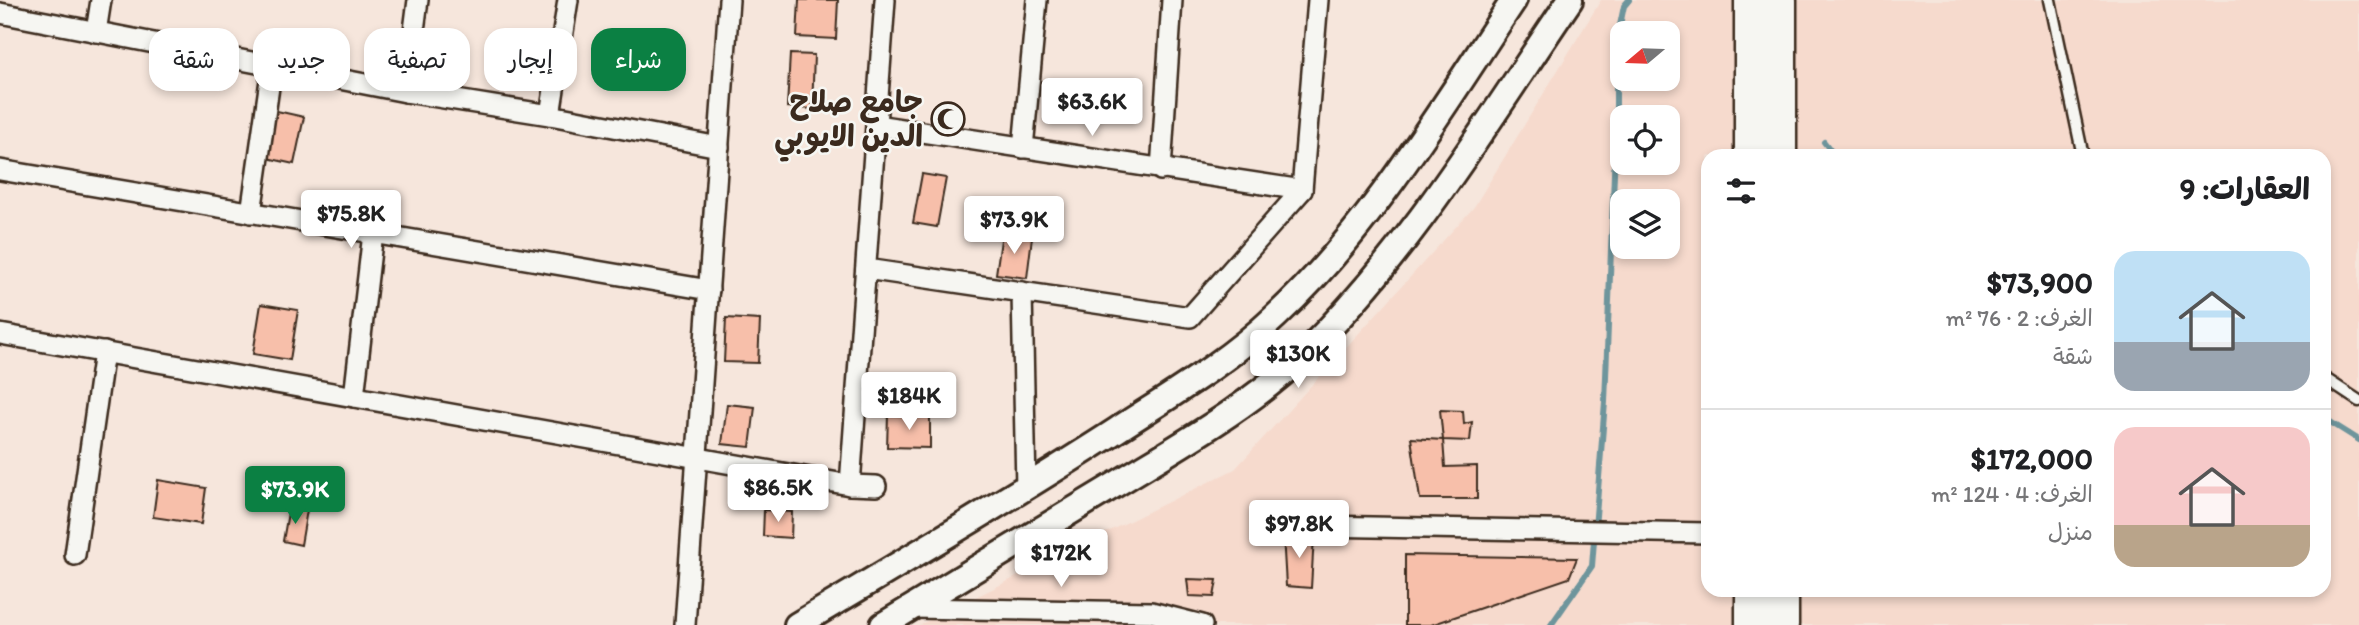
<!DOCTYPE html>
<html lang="ar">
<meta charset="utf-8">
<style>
:root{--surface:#fff;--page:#f6f6f6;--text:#202124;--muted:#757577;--line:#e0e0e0;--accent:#0b8043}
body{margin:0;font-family:Itim,"Playpen Sans Arabic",sans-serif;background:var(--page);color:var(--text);direction:rtl;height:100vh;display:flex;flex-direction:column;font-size:26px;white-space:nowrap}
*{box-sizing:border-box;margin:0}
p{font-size:23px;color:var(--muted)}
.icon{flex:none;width:38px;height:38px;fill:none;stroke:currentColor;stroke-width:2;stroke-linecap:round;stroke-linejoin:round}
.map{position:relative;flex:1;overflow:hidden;direction:ltr}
.details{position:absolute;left:1701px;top:149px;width:630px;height:448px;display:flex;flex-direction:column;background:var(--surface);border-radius:21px;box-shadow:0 4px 10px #0003;direction:rtl}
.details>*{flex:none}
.hud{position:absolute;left:21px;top:28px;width:665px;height:63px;direction:rtl;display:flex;gap:14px}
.needle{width:46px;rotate:251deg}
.buttons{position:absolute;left:1610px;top:21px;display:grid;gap:14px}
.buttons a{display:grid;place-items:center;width:70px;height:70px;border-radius:14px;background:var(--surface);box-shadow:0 4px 10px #0003;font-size:35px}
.price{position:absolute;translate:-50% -60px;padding:0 16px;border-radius:7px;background:#fff;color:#222;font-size:23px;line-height:46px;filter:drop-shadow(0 2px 4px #0008)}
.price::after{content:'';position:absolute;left:50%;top:42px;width:21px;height:16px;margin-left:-10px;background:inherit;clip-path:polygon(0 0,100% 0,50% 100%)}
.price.active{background:var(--accent);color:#fff}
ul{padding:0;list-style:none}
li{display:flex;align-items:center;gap:21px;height:175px;padding:0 21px}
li+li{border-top:2px solid var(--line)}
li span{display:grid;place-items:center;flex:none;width:196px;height:140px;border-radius:21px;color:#555}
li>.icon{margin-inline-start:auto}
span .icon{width:84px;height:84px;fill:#fffc;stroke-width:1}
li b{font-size:30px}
h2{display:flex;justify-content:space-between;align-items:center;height:84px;padding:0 21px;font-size:30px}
.tag{padding:0 24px;border-radius:21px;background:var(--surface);box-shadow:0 4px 10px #0003;font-size:24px;line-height:63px}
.tag.active{background:var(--accent);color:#fff}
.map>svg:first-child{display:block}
.built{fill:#f6dacd;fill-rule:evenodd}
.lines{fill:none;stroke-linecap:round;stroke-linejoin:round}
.stream{stroke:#6e959c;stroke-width:6}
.building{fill:#f7bfaa;stroke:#3b2a1e;stroke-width:2}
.service-casing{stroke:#3b2a1e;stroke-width:15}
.minor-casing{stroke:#3b2a1e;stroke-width:24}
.tertiary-casing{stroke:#3b2a1e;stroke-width:30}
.primary-casing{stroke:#3b2a1e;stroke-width:37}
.service{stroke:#f6f6f2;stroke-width:10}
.minor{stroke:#f6f6f2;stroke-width:19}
.tertiary{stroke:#f6f6f2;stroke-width:24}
.primary{stroke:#f6f6f2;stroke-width:32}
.labels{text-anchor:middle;stroke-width:5;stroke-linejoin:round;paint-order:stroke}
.poi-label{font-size:30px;font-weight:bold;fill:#3b2a1e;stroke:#f6f6f2;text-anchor:end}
</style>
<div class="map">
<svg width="2359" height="625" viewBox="0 0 2359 625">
<rect width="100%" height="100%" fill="#f6e6dc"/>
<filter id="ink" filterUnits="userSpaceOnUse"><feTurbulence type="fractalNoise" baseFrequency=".0143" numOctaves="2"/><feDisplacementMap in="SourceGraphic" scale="14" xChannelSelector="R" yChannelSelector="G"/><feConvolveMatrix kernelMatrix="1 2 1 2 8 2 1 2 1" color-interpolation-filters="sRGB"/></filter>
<g filter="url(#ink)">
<path class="built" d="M1601,0H2359V625H919L1235,469L1474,207ZM1622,33H1668V79H1622ZM1622,117H1668V163H1622ZM1708,156H2324V590H1708ZM1622,201H1668V247H1622Z"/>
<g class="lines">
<g class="stream">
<path d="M1824,142L1835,156"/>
<path d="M2324,418L2359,440"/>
<path d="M1551,625L1592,566L1605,402L1616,123V44L1624,6L1629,0"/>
</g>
</g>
<g class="building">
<path d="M799,0H838L836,39L797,37Z"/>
<path d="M790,54L814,55L812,109L787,107Z"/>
<path d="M277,111L304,117L294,164L267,158Z"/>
<path d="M922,174L946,178L937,227L913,223Z"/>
<path d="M1002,233L1032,237L1027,278L996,274Z"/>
<path d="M261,304L298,310L290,360L253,354Z"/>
<path d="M726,318L760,320L758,363L724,362Z"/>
<path d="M727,404L755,407L750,447L722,444Z"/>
<path d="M1440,410L1463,411L1464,424L1472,422L1470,441L1443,440Z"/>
<path d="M888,415L930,416V448L887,447Z"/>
<path d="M1411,438L1443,440L1445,467L1477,466V499H1420Z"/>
<path d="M158,480L206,488L201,524L153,517Z"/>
<path d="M289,507L307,510L301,545L283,541Z"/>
<path d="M764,510L792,512L791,538L763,536Z"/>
<path d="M1283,534L1314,536L1311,588L1286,586Z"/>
<path d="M1405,555L1577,558L1569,578L1431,625H1405Z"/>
<path d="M1187,579L1217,580L1214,597L1189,596Z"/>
</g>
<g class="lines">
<defs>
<g id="service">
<path d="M2050,0L2083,156"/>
<path d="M2324,378L2359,401"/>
</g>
<g id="minor">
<path d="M0,13L406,92L550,115L719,147"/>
<path d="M96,32L101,0"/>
<path d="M406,92L418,0"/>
<path d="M550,115L568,0"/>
<path d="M876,125L1302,190"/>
<path d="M1023,148L1037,0"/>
<path d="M0,170L709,290"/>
<path d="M1161,170L1172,0"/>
<path d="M251,213L272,66"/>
<path d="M866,269L1190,317L1302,190L1318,0"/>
<path d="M1022,292L1026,489"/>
<path d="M0,334L850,485L876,486"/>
<path d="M354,397L373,233"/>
<path d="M850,485L885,0"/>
<path d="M1318,526L1708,533"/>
<path d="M75,555L104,352"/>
<path d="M912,608L1151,612L1202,625"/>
<path d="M685,625L729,0"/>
</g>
<g id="tertiary">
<path d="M797,625C904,561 1012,498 1117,430C1171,395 1229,361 1276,316C1370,229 1443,106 1514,0"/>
<path d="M883,625C962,578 1040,530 1118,483C1180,445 1252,405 1304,354C1410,251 1487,122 1570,0"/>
</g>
<g id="primary">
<path d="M1751,0V156"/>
<path d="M1780,0V156"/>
<path d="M1752,590V625"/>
<path d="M1782,590V625"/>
</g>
</defs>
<use href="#service" class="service-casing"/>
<use href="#minor" class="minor-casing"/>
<use href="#tertiary" class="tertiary-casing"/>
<use href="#primary" class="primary-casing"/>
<use href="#service" class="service"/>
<use href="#minor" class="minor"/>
<use href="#tertiary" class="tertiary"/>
<use href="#primary" class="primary"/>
</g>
</g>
<defs>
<symbol id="mosque-ring" viewBox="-11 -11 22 22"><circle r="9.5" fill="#f6f6f2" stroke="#3b2a1e" stroke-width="1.5"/><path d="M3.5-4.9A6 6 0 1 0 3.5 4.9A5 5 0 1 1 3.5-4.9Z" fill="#3b2a1e"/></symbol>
</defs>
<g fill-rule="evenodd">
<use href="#mosque-ring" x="929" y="100" width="38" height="38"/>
</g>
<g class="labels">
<g class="poi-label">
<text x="923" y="112">جامع صلاح<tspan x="923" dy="34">الدين الايوبي</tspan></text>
</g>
</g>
</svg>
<div class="buttons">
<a><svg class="needle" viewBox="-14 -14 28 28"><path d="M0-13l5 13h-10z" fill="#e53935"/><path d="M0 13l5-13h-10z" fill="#757577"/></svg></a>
<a><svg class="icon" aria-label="locate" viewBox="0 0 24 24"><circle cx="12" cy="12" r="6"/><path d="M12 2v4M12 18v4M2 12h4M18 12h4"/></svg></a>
<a><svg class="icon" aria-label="layers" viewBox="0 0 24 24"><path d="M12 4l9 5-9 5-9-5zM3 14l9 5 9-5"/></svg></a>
</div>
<b class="price" style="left:1092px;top:138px">$63.6K</b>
<b class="price" style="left:351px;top:250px">$75.8K</b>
<b class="price" style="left:1014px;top:256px">$73.9K</b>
<b class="price" style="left:1298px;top:390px">$130K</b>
<b class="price" style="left:909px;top:432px">$184K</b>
<b class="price" style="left:778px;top:524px">$86.5K</b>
<b class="price active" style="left:295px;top:526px">$73.9K</b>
<b class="price" style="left:1299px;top:560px">$97.8K</b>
<b class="price" style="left:1061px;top:589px">$172K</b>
<div class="hud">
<a class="tag active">شراء</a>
<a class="tag">إيجار</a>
<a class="tag">تصفية</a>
<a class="tag">جديد</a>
<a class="tag">شقة</a>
</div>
<section class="details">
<h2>العقارات: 9<svg class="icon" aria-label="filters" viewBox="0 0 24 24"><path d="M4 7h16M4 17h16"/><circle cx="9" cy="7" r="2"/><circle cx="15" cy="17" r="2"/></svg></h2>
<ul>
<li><span style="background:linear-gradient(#bfe0f5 65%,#9aa5b1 0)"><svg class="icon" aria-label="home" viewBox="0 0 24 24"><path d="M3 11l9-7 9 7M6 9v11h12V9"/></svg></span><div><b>$73,900</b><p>الغرف: 2 · 76 m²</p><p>شقة</p></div></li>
<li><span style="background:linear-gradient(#f6c9c9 70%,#b9a48a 0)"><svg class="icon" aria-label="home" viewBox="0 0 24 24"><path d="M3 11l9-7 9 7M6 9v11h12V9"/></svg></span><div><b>$172,000</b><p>الغرف: 4 · 124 m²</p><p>منزل</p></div></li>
</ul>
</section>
</div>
